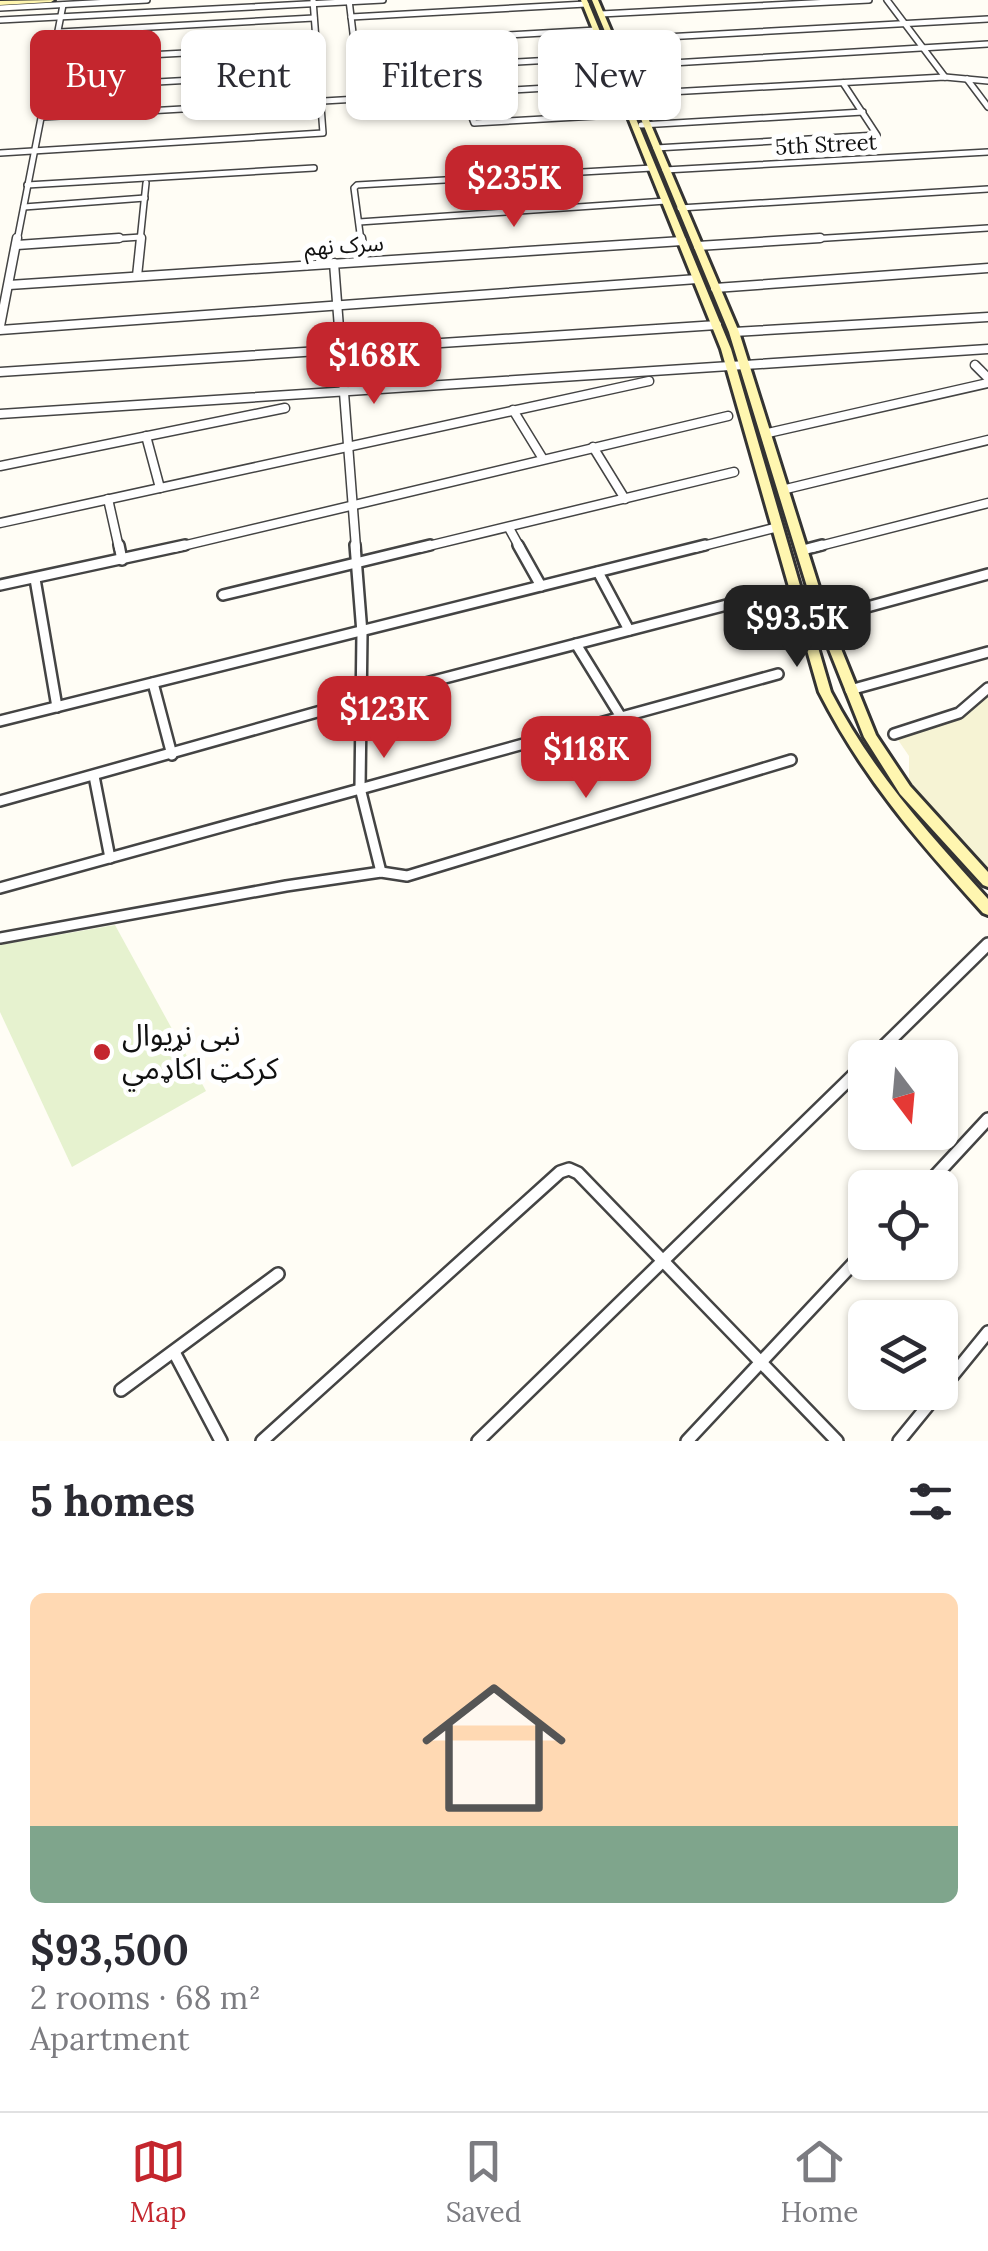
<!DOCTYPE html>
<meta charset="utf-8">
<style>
:root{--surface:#fff;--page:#f2f2f3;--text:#2b2b33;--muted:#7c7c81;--line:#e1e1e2;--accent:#c4262e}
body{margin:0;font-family:Lora,"Noto Sans Arabic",serif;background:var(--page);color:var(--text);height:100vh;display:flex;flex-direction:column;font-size:38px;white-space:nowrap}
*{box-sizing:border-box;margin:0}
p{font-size:32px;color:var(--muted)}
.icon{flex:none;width:55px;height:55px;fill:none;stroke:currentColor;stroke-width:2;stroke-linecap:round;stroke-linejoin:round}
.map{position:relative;height:1441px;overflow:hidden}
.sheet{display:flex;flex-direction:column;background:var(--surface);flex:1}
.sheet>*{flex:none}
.hud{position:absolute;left:30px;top:30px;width:930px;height:90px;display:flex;gap:20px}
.needle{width:65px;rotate:164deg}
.buttons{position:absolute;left:848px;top:1040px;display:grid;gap:20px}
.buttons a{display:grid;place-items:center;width:110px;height:110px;border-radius:15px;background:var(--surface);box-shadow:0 2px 8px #0004;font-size:50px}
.price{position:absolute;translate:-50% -85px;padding:0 22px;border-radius:20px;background:var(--accent);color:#fff;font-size:32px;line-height:65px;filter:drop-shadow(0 2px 5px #0008)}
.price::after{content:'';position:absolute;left:50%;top:60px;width:30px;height:22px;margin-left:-15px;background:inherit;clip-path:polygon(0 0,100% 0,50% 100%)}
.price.selected{background:#222;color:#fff}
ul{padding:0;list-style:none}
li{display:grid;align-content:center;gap:20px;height:530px;padding:0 30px}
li+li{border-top:2px solid var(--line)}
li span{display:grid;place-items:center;height:310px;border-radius:15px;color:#555}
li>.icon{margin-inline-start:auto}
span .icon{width:180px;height:180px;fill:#fffc;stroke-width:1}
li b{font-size:42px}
h2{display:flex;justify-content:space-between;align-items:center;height:120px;padding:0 30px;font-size:42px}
.tag{padding:0 35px;border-radius:15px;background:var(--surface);box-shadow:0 2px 8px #0004;font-size:35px;line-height:90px}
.tag.selected{background:var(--accent);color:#fff}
.menu{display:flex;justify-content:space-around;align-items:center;height:140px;border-top:2px solid var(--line);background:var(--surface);font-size:28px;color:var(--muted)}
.menu a{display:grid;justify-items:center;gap:5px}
.menu .selected{color:var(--accent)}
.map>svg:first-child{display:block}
.farmland{fill:#f6f3d4}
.pitch{fill:#e6f2cf}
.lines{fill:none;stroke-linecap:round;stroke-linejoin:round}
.street-far3-casing{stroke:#444;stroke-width:8}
.street-far2-casing{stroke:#444;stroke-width:11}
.street-far1-casing{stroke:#444;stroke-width:14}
.street-casing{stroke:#444;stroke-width:16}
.secondary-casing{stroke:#333;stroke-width:6}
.street-far3{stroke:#fff;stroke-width:5}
.street-far2{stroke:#fff;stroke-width:8}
.street-far1{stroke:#fff;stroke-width:9}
.street{stroke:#fff;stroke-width:11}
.secondary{fill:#fff6b0;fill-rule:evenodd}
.poi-dot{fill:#c4262e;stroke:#fff;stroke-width:4}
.labels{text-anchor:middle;stroke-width:10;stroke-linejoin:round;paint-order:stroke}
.far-street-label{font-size:22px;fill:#111;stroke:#fff}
.near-poi-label{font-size:30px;fill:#111;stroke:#fff;text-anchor:start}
</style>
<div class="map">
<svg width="988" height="1441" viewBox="0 0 988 1441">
<rect width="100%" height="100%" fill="#fffdf5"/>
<path class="farmland" d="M988,688V870L909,788V756L894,734L959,713Z"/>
<path class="pitch" d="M115,925L206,1091L72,1167L0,1012V945Z"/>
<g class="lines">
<defs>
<g id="street-far3">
<path d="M349,0L361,99"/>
<path d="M887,0L945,77"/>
<path d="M0,8L147,0"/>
<path d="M601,14L869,0"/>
<path d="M351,17L586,4"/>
<path d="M0,20L383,0"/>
<path d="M60,32L314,18"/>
<path d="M611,40L988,19"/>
<path d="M354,44L596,30"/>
<path d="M54,60L316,46"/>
<path d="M622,66L988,44"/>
<path d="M358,71L607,57"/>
<path d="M967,79L988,107"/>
<path d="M49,88L318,73"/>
<path d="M463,93L474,123L631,114"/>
<path d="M633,94L945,77L988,81"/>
<path d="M43,117L618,84"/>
<path d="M641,125L863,112"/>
<path d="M656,148L877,135L843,83"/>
<path d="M0,153L323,133L313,0"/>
<path d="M665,170L988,152"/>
<path d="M27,185L314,168"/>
<path d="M24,207L145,198"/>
<path d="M680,208L988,189"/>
<path d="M359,222L666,201"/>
<path d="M17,241L63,5"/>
<path d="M80,241L141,237"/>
<path d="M140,241L146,183"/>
<path d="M361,241L354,188L357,185L652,168"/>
<path d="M779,241L988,228"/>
</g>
<g id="street-far2">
<path d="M361,238L364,261"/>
<path d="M17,245L119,238"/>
<path d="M698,246L820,238"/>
<path d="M334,263L356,548"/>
<path d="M137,276L141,238"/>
<path d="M9,285L682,241"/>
<path d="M715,288L988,268"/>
<path d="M0,326L17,238"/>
<path d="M0,330L697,279"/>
<path d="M734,332L988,317"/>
<path d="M975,365L988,378"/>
<path d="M0,372L717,325"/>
<path d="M513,410L543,459"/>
<path d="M0,414L988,349"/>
<path d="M768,433L988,383"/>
<path d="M146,436L160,488"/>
<path d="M593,447L625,499"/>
<path d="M0,466L285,408"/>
<path d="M786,489L988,440"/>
<path d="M108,499L119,548"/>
<path d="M0,523L649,381"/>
<path d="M509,528L520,548"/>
<path d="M174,548L728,416"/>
<path d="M420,548L734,472"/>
<path d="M695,548L778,527"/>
<path d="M812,548L988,503"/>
</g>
<g id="street-far1">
<path d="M119,545L122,560"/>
<path d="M355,545L362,633L360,788L381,872"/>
<path d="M518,545L541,586"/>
<path d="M803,550L822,545"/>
<path d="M598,572L629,630"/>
<path d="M35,579L57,707"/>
<path d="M0,585L185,545"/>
<path d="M223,595L430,545"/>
<path d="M823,619L988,574"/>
<path d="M576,644L621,717"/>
<path d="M153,683L172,755"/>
<path d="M850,690L988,652"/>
<path d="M0,721L705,545"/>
<path d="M894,734L959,713L988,688"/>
<path d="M94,776L110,858"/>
<path d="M0,801L360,700L773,593"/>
<path d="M0,888L778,674"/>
<path d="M0,938L286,886L381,872L407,876L791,760"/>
</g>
<g id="street">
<path d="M872,1058L988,944"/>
<path d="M924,1188L988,1119"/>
<path d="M174,1352L221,1441"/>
<path d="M121,1390L278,1274"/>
<path d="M940,1391L988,1332"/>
<path d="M262,1441L560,1172L569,1169L578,1173L837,1441"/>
<path d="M478,1441L865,1064"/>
<path d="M687,1441L865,1251"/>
<path d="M899,1441L939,1392"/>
</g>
<g id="secondary">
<path d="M54,0L51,2L0,5V1Z"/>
<path d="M581,0H587L731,349L831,692C872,771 929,834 988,899V915L983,913C918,841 864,780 819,692L721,349Z"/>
<path d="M592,0H598L739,332L829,619L876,735L910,786L988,872V887L983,885L900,794L864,737L817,619L729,332Z"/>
</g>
</defs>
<use href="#street-far3" class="street-far3-casing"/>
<use href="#street-far2" class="street-far2-casing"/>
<use href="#street-far1" class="street-far1-casing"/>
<use href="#street" class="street-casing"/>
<use href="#secondary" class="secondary-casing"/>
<use href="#street-far3" class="street-far3"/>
<use href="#street-far2" class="street-far2"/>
<use href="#street-far1" class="street-far1"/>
<use href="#street" class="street"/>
<use href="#secondary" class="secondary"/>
</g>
<circle class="poi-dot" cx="102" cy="1052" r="10"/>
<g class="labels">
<g class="far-street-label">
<text transform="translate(826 144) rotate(-3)" y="8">5th Street</text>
<text transform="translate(344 245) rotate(-4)" y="8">سرک نهم</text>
</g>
<g class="near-poi-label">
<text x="122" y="1045">نبی نړیوال<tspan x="122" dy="34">کرکټ اکاډمي</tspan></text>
</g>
</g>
</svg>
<div class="buttons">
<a><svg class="needle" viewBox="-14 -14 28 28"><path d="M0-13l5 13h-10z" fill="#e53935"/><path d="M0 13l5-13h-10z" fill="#7c7c81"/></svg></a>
<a><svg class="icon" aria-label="locate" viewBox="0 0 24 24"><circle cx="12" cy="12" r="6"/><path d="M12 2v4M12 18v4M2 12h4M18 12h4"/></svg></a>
<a><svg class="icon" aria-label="layers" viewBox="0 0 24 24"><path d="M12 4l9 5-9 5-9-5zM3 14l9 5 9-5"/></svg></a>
</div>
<b class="price" style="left:514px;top:230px">$235K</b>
<b class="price" style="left:374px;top:407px">$168K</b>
<b class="price selected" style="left:797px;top:670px">$93.5K</b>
<b class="price" style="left:384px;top:761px">$123K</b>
<b class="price" style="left:586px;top:801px">$118K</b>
<div class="hud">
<a class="tag selected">Buy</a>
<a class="tag">Rent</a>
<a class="tag">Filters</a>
<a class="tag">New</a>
</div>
</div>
<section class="sheet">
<h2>5 homes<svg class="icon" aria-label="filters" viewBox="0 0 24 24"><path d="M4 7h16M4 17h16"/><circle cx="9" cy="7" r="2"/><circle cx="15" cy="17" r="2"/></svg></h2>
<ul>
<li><span style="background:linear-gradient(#ffd9b3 75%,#7fa58c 0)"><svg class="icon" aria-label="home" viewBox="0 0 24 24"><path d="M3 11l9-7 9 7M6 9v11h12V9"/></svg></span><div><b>$93,500</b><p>2 rooms · 68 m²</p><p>Apartment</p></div></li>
</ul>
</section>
<nav class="menu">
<a class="selected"><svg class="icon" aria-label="map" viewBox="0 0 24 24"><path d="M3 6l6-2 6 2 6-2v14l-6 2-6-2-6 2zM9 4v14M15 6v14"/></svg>Map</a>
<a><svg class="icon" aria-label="saved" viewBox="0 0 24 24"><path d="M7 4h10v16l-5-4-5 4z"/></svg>Saved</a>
<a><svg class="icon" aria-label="home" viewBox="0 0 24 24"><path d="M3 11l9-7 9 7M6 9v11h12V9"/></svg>Home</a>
</nav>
